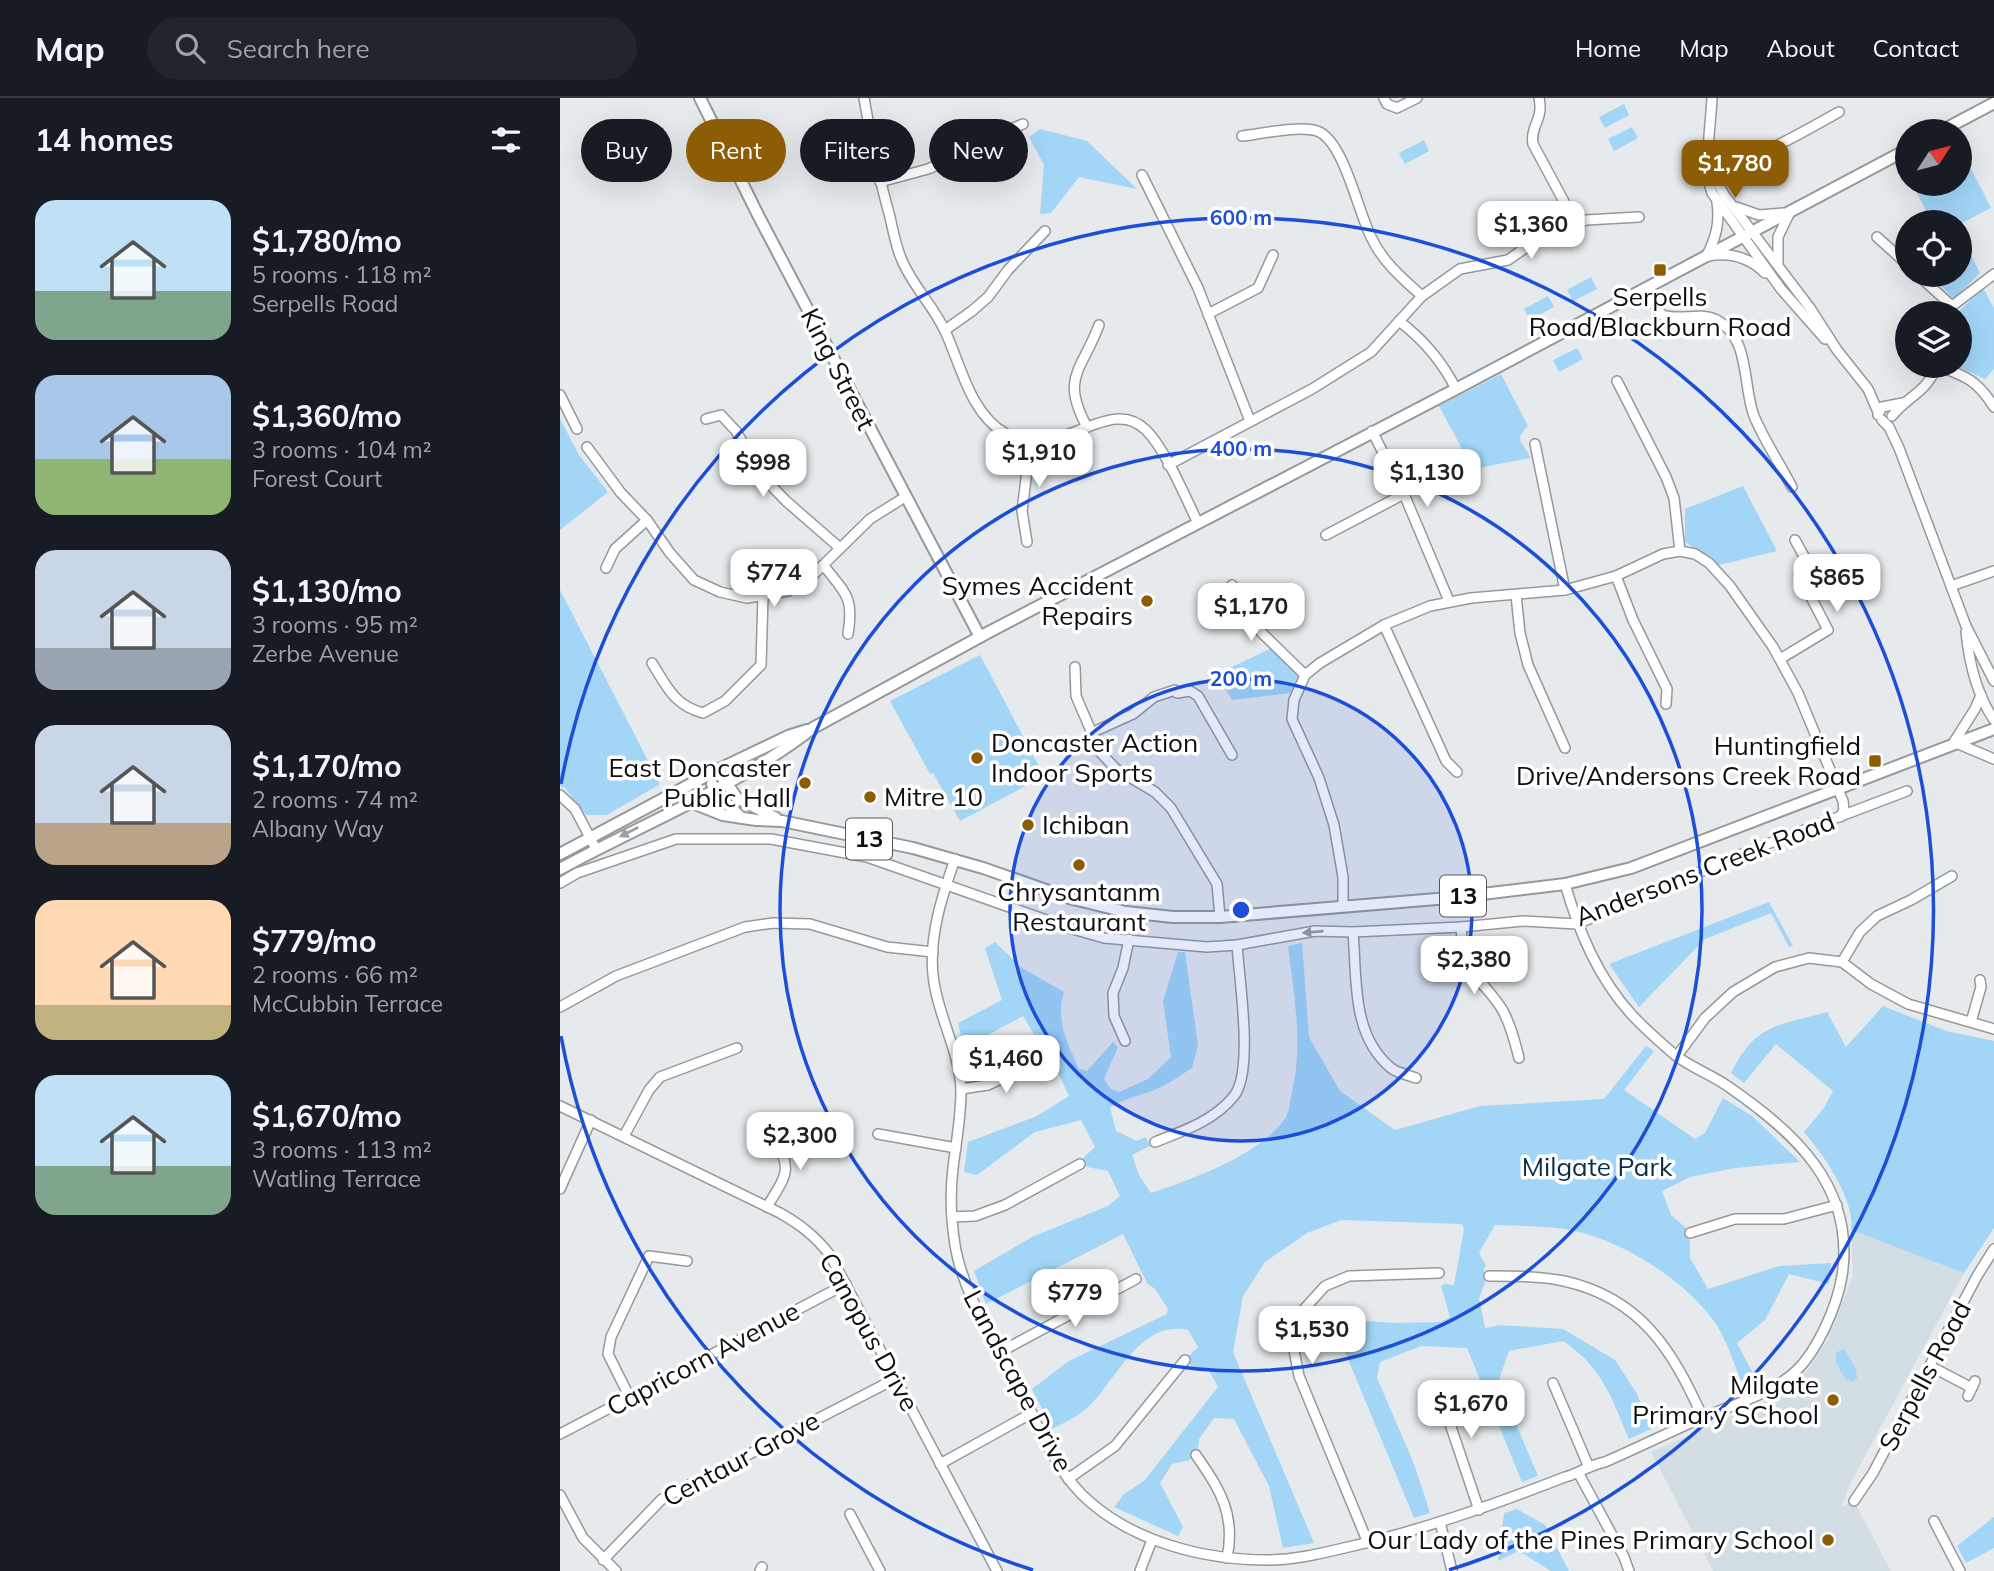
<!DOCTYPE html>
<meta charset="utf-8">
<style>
:root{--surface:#171b24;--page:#20242c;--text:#f1f3f6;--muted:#9ea1a6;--line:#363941;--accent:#8c5d04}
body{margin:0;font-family:Mulish,sans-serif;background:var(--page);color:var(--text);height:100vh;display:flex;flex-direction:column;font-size:26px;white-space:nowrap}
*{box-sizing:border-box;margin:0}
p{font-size:23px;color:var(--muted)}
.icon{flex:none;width:38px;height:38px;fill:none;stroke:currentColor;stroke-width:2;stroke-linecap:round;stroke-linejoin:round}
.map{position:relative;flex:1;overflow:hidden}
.drawer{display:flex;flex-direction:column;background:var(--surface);width:560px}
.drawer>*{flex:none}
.banner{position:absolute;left:21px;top:21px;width:665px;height:63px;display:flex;gap:14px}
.needle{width:46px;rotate:54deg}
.controls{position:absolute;left:1335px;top:21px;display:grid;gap:14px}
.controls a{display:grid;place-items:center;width:77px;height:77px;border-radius:50%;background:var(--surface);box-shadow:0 7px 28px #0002;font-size:35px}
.price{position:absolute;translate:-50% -60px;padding:0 16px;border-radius:14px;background:#fff;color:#222;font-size:23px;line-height:46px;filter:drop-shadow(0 2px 4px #0008)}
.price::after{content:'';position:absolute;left:50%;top:42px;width:21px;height:16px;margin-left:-10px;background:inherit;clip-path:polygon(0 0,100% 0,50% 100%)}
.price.active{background:var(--accent);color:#fff}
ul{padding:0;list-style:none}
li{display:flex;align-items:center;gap:21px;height:175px;padding:0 35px}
li span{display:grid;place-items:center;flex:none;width:196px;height:140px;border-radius:21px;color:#555}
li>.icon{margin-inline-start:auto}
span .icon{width:84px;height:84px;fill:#fffc;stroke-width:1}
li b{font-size:30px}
h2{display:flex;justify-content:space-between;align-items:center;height:84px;padding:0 35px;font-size:30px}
.tag{padding:0 24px;border-radius:32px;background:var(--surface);box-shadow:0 7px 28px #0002;font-size:24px;line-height:63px}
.tag.active{background:var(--accent);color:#fff}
header{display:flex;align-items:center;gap:42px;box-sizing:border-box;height:98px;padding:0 35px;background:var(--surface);border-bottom:2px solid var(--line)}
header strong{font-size:33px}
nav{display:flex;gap:38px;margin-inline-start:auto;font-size:24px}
.search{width:490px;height:63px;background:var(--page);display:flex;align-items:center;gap:18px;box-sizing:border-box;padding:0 24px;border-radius:38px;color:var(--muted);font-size:26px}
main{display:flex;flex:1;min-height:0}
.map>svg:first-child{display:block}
.built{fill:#d3dde4}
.green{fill:#a2d5f6}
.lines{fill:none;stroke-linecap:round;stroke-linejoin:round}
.minor-casing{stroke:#96999b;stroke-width:12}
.major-casing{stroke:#96999b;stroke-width:14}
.minor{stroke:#fff;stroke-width:9}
.major{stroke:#fff;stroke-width:10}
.oneway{fill:#9f9f9f}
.ring{fill:none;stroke:#1d4ed8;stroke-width:3.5}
.poi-dot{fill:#8c5d04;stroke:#fff;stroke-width:2.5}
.labels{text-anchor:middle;stroke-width:7;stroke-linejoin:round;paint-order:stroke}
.shield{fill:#fff;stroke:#565758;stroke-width:2}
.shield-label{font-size:24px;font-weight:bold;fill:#0e0f10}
.poi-label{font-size:26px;fill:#0e0f10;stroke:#fff;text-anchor:end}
.street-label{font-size:26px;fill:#0e0f10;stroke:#fff}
.park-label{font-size:26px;fill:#092f44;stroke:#fff}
.centre{fill:#1d4ed8;stroke:#fff;stroke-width:3.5}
.ring-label{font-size:21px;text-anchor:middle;font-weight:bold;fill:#1d4ed8;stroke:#fff;stroke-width:7;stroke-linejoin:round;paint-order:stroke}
</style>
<header>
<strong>Map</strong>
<div class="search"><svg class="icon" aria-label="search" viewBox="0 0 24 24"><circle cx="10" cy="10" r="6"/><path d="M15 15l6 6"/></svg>Search here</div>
<nav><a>Home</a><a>Map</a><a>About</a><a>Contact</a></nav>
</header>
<main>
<section class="drawer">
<h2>14 homes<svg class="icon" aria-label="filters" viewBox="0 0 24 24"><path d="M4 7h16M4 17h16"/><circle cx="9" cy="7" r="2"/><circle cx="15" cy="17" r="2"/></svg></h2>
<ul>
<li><span style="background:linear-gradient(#bfe0f5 65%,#7fa58c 0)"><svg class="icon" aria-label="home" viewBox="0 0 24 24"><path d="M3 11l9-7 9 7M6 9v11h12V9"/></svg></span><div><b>$1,780/mo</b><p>5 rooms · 118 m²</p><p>Serpells Road</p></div></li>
<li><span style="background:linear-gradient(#a9c7e8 60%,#8fb573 0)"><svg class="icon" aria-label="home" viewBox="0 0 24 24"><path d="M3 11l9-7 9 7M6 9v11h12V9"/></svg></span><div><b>$1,360/mo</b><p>3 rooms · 104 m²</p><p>Forest Court</p></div></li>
<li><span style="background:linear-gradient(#c9d6e8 70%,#9aa5b1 0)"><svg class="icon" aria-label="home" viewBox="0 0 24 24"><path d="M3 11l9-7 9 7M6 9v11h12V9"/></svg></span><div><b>$1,130/mo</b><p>3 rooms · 95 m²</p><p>Zerbe Avenue</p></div></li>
<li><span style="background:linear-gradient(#c9d6e8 70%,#b9a48a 0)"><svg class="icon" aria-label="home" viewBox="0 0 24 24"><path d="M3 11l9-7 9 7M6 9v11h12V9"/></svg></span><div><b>$1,170/mo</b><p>2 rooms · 74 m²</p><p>Albany Way</p></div></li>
<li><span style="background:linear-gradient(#ffd9b3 75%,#c2b280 0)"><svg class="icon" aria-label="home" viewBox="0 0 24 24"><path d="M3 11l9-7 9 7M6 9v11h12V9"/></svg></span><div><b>$779/mo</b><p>2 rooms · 66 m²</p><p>McCubbin Terrace</p></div></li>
<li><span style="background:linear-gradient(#bfe0f5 65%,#7fa58c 0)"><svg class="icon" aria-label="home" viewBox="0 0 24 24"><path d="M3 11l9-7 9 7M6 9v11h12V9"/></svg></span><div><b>$1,670/mo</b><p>3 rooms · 113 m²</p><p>Watling Terrace</p></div></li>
</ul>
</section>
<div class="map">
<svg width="1434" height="1473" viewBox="0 0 1434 1473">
<rect width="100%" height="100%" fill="#e6eaec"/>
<path class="built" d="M1291,1132L1404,1175L1291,1384L1281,1409L1294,1403L1331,1473H1153L1091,1354L1221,1296L1247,1273L1267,1243L1293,1178Z"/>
<g class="green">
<path d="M1064,6L1069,17L1045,30L1039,19Z"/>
<path d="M1072,29L1078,40L1054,53L1048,41Z"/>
<path d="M480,31L527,43L577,91L519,79L491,115L480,116L484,67L469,39Z"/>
<path d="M864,42L869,53L845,66L839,55Z"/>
<path d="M1400,49L1431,110L1400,126L1372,124L1352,86H1400Z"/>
<path d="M1400,135L1420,175L1394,201L1371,177H1400Z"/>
<path d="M1031,179L1037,191L1013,203L1007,192Z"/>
<path d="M1423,190L1434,210V271L1425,281L1396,268H1400V215H1397Z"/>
<path d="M988,198L994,209L970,222L964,211Z"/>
<path d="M1017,250L1023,261L999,274L993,262Z"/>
<path d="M941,276L968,328C951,344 966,345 970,360L913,371L879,308Z"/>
<path d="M0,321L19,357L48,394L0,432Z"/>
<path d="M1183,388L1217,453L1159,467L1125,444V411Z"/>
<path d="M0,492L100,686L47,717H26L5,690L0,688Z"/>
<path d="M712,550L739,575L730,595L672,602L657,576Z"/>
<path d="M420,557L484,678L400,723L373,675L370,676L330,603Z"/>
<path d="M1209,804L1233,848L1229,849L1211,815L1145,841L1079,909L1049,866Z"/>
<path d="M435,844L462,870L504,894C495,922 508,946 519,971L527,973L553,944L558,949L544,981L551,991L559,994L588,981L611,959L603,903L618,854H625L638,947L632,970C622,976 613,983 603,988C587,997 564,999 550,1010L556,1033L577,1043L586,1039L590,1048L572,1057L579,1077L591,1095C630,1082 704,1055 726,1019C729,1013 730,1004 731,998C744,948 734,898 728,848L742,845L749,939L780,993L835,1032L920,1008L1044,1001L1086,948L1094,953L1064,992L1135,1041L1145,1035L1163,1000L1192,1018L1240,1064L1175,1070L1130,1079L1102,1093L1111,1117L1125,1129L1130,1144V1160L1148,1191L1219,1168L1271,1165L1269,1186L1229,1176L1205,1222L1177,1245L1197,1283L1184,1290C1175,1269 1168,1245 1156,1226C1125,1181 1059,1140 1005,1131C982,1128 958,1128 935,1127L919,1155L926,1168L924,1170L925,1185L919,1200L925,1230L940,1227L1003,1231L1055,1262L1077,1296L1091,1331L1069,1341C1051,1299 1043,1270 1003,1243L949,1253L938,1284L978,1378L962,1384L907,1250L861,1248L820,1264L817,1280L854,1366L870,1415L854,1420L783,1249L790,1229L808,1223L832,1225L881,1224L890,1219L881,1188L885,1186L894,1187L904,1131L902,1126L781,1122L747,1135L705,1164L683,1198L673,1254L754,1445L723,1450L709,1388L674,1321L654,1320L639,1341L638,1351L632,1355L630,1362L612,1366L600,1385L623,1429L618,1438L554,1409L564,1396L584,1383L658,1289L649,1272L631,1268L627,1260L638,1249L628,1232C582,1222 560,1275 533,1304C523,1316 506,1324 492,1331L472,1291L509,1263L607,1216L608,1211L595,1191L587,1185L563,1136L426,1206L414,1173L472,1139L548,1108L560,1098L548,1073L527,1069L523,1060L535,1049L521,1022L475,1034L417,1077L404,1074L408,1044L477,1018L509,998L494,966L483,965L477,958V941L463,918L420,941L403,946L398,925L442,902L425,850Z"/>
<path d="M1323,908L1386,933L1434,943V1130L1404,1175L1291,1132C1296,1103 1263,1056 1244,1034L1264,1010L1273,993L1216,946L1184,985L1171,975C1196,925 1218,928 1267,914L1286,949Z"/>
<path d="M1281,1252H1285L1296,1272L1297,1280L1293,1284L1286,1282L1276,1265V1255Z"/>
<path d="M957,1411L985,1427L1009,1473H991L959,1453L938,1463L944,1415Z"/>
<path d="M1434,1419V1450L1406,1465L1397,1448Z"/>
</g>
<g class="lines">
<defs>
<g id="minor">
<path d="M304,0C311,41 319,80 330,119C333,133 336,148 341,160C351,186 373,207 385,233C401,267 410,316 446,336C501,365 548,295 586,332C606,352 625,399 638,425"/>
<path d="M824,0L827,6L837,10L857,0"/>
<path d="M979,0C984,22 970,27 973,46L1016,126"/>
<path d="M1152,0C1151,25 1143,73 1152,95L1221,191L1265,241"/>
<path d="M682,38C701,36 739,27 757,33C784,42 798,115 812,141C823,164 843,181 862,198"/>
<path d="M1149,70L1165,98L1250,210L1277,252L1308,291L1318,314"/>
<path d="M1149,70C1198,62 1237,37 1279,14"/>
<path d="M582,77L638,190L690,323"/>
<path d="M320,84L368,71L398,58L414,46L463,26"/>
<path d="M1176,109L1199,117L1223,115"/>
<path d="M1317,139L1348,167"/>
<path d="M1148,158C1170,154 1189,159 1205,175"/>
<path d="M1146,159C1156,140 1160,125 1157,104"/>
<path d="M1218,165V139L1230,114"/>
<path d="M1358,177L1392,208"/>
<path d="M1084,192L1102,217C1119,223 1139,214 1155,221C1191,239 1182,286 1194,318C1204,342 1220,366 1232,389"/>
<path d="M1389,215L1392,208L1434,176"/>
<path d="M648,216L698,190L713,157"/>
<path d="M839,223C864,242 882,263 896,291"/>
<path d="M385,232L412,213L428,199L448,172L485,133"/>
<path d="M1378,268C1406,278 1418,283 1434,309"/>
<path d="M1057,283L1106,379L1114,400L1120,453"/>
<path d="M0,297L17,331"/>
<path d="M1318,317L1322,309L1343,305"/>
<path d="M1332,318C1349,297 1365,296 1377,268"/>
<path d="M146,321L161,317L176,333L200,376L226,403L280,450"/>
<path d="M1322,322L1329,329L1339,350L1406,528L1434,583"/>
<path d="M527,329C500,279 522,273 539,227"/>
<path d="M812,333L844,396L889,503"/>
<path d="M466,342L468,365L462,413L467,444"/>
<path d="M975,346L1005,492"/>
<path d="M27,349L61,395L87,422L110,455L134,482L160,494L187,500L228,493L249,481L310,421L345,399"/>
<path d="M608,367L752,291L811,254L862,198L900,171L948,162L968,148L997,133L1026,122L1079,119"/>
<path d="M766,437L844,396"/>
<path d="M264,468C286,496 294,499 288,536"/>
<path d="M46,470L55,451L87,422"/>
<path d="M1056,478L1073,522L1107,591L1106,606"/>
<path d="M672,487L702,535L745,577"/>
<path d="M1391,488L1434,473"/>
<path d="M956,497L960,535L968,567L1005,650"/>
<path d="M824,527L886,663L897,674"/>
<path d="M1406,534C1409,564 1417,597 1434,622"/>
<path d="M1220,561L1268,532L1239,476L1245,460L1235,442"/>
<path d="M92,565C107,589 114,607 143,615L165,603L201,567L203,498"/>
<path d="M515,569L516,598L540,654L556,671L595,694L611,710L657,786L660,819"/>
<path d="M1421,597L1415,611L1394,644L1434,661"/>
<path d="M531,635L573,616L594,599L615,592L617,595L630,593L638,598L672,657"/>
<path d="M0,697L15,711L36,751"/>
<path d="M395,761C382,798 369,838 373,877C377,917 400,953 401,993C401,1019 396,1045 393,1070C390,1095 391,1122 395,1147C403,1197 438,1249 461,1294C480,1331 497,1376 530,1404C577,1445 646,1462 708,1462C733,1462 759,1456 784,1450C860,1433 933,1407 1005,1379C1020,1375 1029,1367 1045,1364C1079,1349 1112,1333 1146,1318C1176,1306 1212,1295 1236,1273C1258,1252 1277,1208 1282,1178C1296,1088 1233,1033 1166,987C1150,976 1130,969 1115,957C1101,945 1085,931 1072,917C1038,880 1019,834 1005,786"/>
<path d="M0,785L17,775L116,741H211L307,759L509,830L544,840L647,849L677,847L755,833L793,834L901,829L963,823L1017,826L1194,751L1347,693"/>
<path d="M783,808V779L774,727L759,680L732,621L734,602L745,577L760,565L824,527L870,508L911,500L1005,492L1056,478L1103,456L1120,453L1135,456L1149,465L1170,488L1213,549L1238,595L1283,703L1284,712L1280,719"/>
<path d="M901,829C902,838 902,849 904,857C911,879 932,893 943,913C951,928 955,944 959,960"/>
<path d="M793,834C797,880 791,937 831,970C837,975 848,977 856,980"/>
<path d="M1282,864L1300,834L1317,818L1351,802L1392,778"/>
<path d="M0,909L56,878L185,829L213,825L250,826L327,849L373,854"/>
<path d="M1411,924L1421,889L1420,882"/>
<path d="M565,943L554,918L553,895L563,870L569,841"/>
<path d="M1117,958L1145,920L1173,894L1215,869L1249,860L1282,864L1311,886L1348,906L1434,931"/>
<path d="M401,991L428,987L478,964"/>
<path d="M0,1008L220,1115C241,1127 255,1138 270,1157L437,1473"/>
<path d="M318,1036L396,1050"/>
<path d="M64,1038L89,992L100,979L177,950"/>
<path d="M595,1044C623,1033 654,1023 674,998C694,973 679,880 677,847"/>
<path d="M0,1091L31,1022"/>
<path d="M207,1109C228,1074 232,1074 214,1036"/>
<path d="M392,1119L415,1118L445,1107L520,1066"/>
<path d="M1130,1135L1175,1121H1224L1277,1107"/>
<path d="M929,1178C953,1178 979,1178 1004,1183C1081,1200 1113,1253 1143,1320"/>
<path d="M440,1254L576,1181"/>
<path d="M1370,1268L1412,1290"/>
<path d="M993,1285L1028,1367"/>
<path d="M868,1289L888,1320L919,1412"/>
<path d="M1408,1298L1415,1283"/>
<path d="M70,1300L48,1256L51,1239L89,1158L127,1163"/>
<path d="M0,1336L286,1186"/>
<path d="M636,1357C660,1392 676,1416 667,1460"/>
<path d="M380,1366L472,1315"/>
<path d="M1019,1376L1064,1459L1069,1473"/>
<path d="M508,1381L555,1348L625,1262"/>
<path d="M0,1397L23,1440L56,1473"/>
<path d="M1294,1403L1313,1375L1417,1178L1434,1151"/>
<path d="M290,1416L320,1473"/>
<path d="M1374,1423L1400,1473"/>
<path d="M880,1424L892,1473"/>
<path d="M808,1445L739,1278L733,1247L736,1220L765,1188L789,1178L879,1175"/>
<path d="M43,1462L102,1401L335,1281"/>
<path d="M200,1473L202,1469"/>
<path d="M580,1473L592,1442"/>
</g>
<g id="major">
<path d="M140,0L198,117L420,539"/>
<path d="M1381,33L1434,5"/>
<path d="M157,672L177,700L216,720"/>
<path d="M152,686L162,701L182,720"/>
<path d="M130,704L163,717L196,722L222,723L353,750L423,770L509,800L566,814L613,819H660L889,800L1005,786L1071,770L1434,631"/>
<path d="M0,756L157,672L228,638L247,632"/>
<path d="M0,771C84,725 177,689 253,630L429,534L896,291L1348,51"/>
</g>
</defs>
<use href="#minor" class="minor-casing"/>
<use href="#major" class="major-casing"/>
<use href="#minor" class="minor"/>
<use href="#major" class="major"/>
</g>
<defs><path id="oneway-solid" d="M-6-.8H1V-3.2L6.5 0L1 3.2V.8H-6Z" transform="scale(1.75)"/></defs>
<g class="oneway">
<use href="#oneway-solid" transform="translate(69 734) rotate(153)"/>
<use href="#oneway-solid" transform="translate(753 834) rotate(175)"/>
</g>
<circle cx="681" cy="812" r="231" fill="#1d4ed8" fill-opacity=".12"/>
<g class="ring">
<circle cx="681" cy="812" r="231"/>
<circle cx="681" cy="812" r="461"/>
<path d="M473 1472A692 692 0 0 1 1 938M1 686A692 692 0 1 1 889 1472"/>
</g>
<g class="poi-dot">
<rect x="1093" y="165" width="14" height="14" rx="3.5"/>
<circle cx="587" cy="503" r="7"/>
<circle cx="417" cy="660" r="7"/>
<rect x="1308" y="656" width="14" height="14" rx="3.5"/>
<circle cx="245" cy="685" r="7"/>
<circle cx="310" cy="699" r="7"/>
<circle cx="468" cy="727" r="7"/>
<circle cx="519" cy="767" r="7"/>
<circle cx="1273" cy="1302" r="7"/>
<circle cx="1268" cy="1442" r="7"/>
</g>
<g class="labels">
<g class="shield">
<rect x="286" y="720.5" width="46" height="41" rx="5"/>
<rect x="880" y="777.5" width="46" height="41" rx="5"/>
</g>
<g class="shield-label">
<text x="309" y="749">13</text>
<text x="903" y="806">13</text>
</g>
<g class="poi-label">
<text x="1100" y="208" text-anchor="middle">Serpells<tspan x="1100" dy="30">Road/Blackburn Road</tspan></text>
<text x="573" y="497">Symes Accident<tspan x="573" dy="30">Repairs</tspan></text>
<text x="431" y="654" text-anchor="start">Doncaster Action<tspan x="431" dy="30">Indoor Sports</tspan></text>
<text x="1301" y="657">Huntingfield<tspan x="1301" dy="30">Drive/Andersons Creek Road</tspan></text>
<text x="231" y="679">East Doncaster<tspan x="231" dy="30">Public Hall</tspan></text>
<text x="324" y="708" text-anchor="start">Mitre 10</text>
<text x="482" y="736" text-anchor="start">Ichiban</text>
<text x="519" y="803" text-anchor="middle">Chrysantanm<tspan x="519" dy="30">Restaurant</tspan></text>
<text x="1259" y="1296">Milgate<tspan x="1259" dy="30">Primary SChool</tspan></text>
<text x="1254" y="1451">Our Lady of the Pines Primary School</text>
</g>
<g class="street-label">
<text transform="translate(278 271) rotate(63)" y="9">King Street</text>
<text transform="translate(1145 771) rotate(-21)" y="9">Andersons Creek Road</text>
<text transform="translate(309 1234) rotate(61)" y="9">Canopus Drive</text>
<text transform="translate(143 1261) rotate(-28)" y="9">Capricorn Avenue</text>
<text transform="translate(1365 1278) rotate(-62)" y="9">Serpells Road</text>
<text transform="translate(458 1283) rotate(62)" y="9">Landscape Drive</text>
<text transform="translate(181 1361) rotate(-28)" y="9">Centaur Grove</text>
</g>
<g class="park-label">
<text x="1037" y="1078">Milgate Park</text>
</g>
</g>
<circle cx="681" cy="812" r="10" class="centre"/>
<g class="ring-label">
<text x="681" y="127">600 m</text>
<text x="681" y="358">400 m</text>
<text x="681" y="588">200 m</text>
</g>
</svg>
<div class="controls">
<a><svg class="needle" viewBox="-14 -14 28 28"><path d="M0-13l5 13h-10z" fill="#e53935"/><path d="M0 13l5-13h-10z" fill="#9ea1a6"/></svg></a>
<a><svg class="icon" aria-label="locate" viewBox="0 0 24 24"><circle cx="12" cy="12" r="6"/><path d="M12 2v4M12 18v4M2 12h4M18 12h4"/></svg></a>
<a><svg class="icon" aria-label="layers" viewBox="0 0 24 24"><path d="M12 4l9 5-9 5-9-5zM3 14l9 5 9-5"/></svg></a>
</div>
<b class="price active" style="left:1175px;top:102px">$1,780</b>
<b class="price" style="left:971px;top:163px">$1,360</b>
<b class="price" style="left:479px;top:391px">$1,910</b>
<b class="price" style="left:203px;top:401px">$998</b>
<b class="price" style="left:867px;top:411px">$1,130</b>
<b class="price" style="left:214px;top:511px">$774</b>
<b class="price" style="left:1277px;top:516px">$865</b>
<b class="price" style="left:691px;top:545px">$1,170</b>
<b class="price" style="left:914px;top:898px">$2,380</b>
<b class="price" style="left:446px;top:997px">$1,460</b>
<b class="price" style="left:240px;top:1074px">$2,300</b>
<b class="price" style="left:515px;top:1231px">$779</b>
<b class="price" style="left:752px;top:1268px">$1,530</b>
<b class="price" style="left:911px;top:1342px">$1,670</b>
<div class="banner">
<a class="tag">Buy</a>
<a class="tag active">Rent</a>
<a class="tag">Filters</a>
<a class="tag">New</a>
</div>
</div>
</main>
